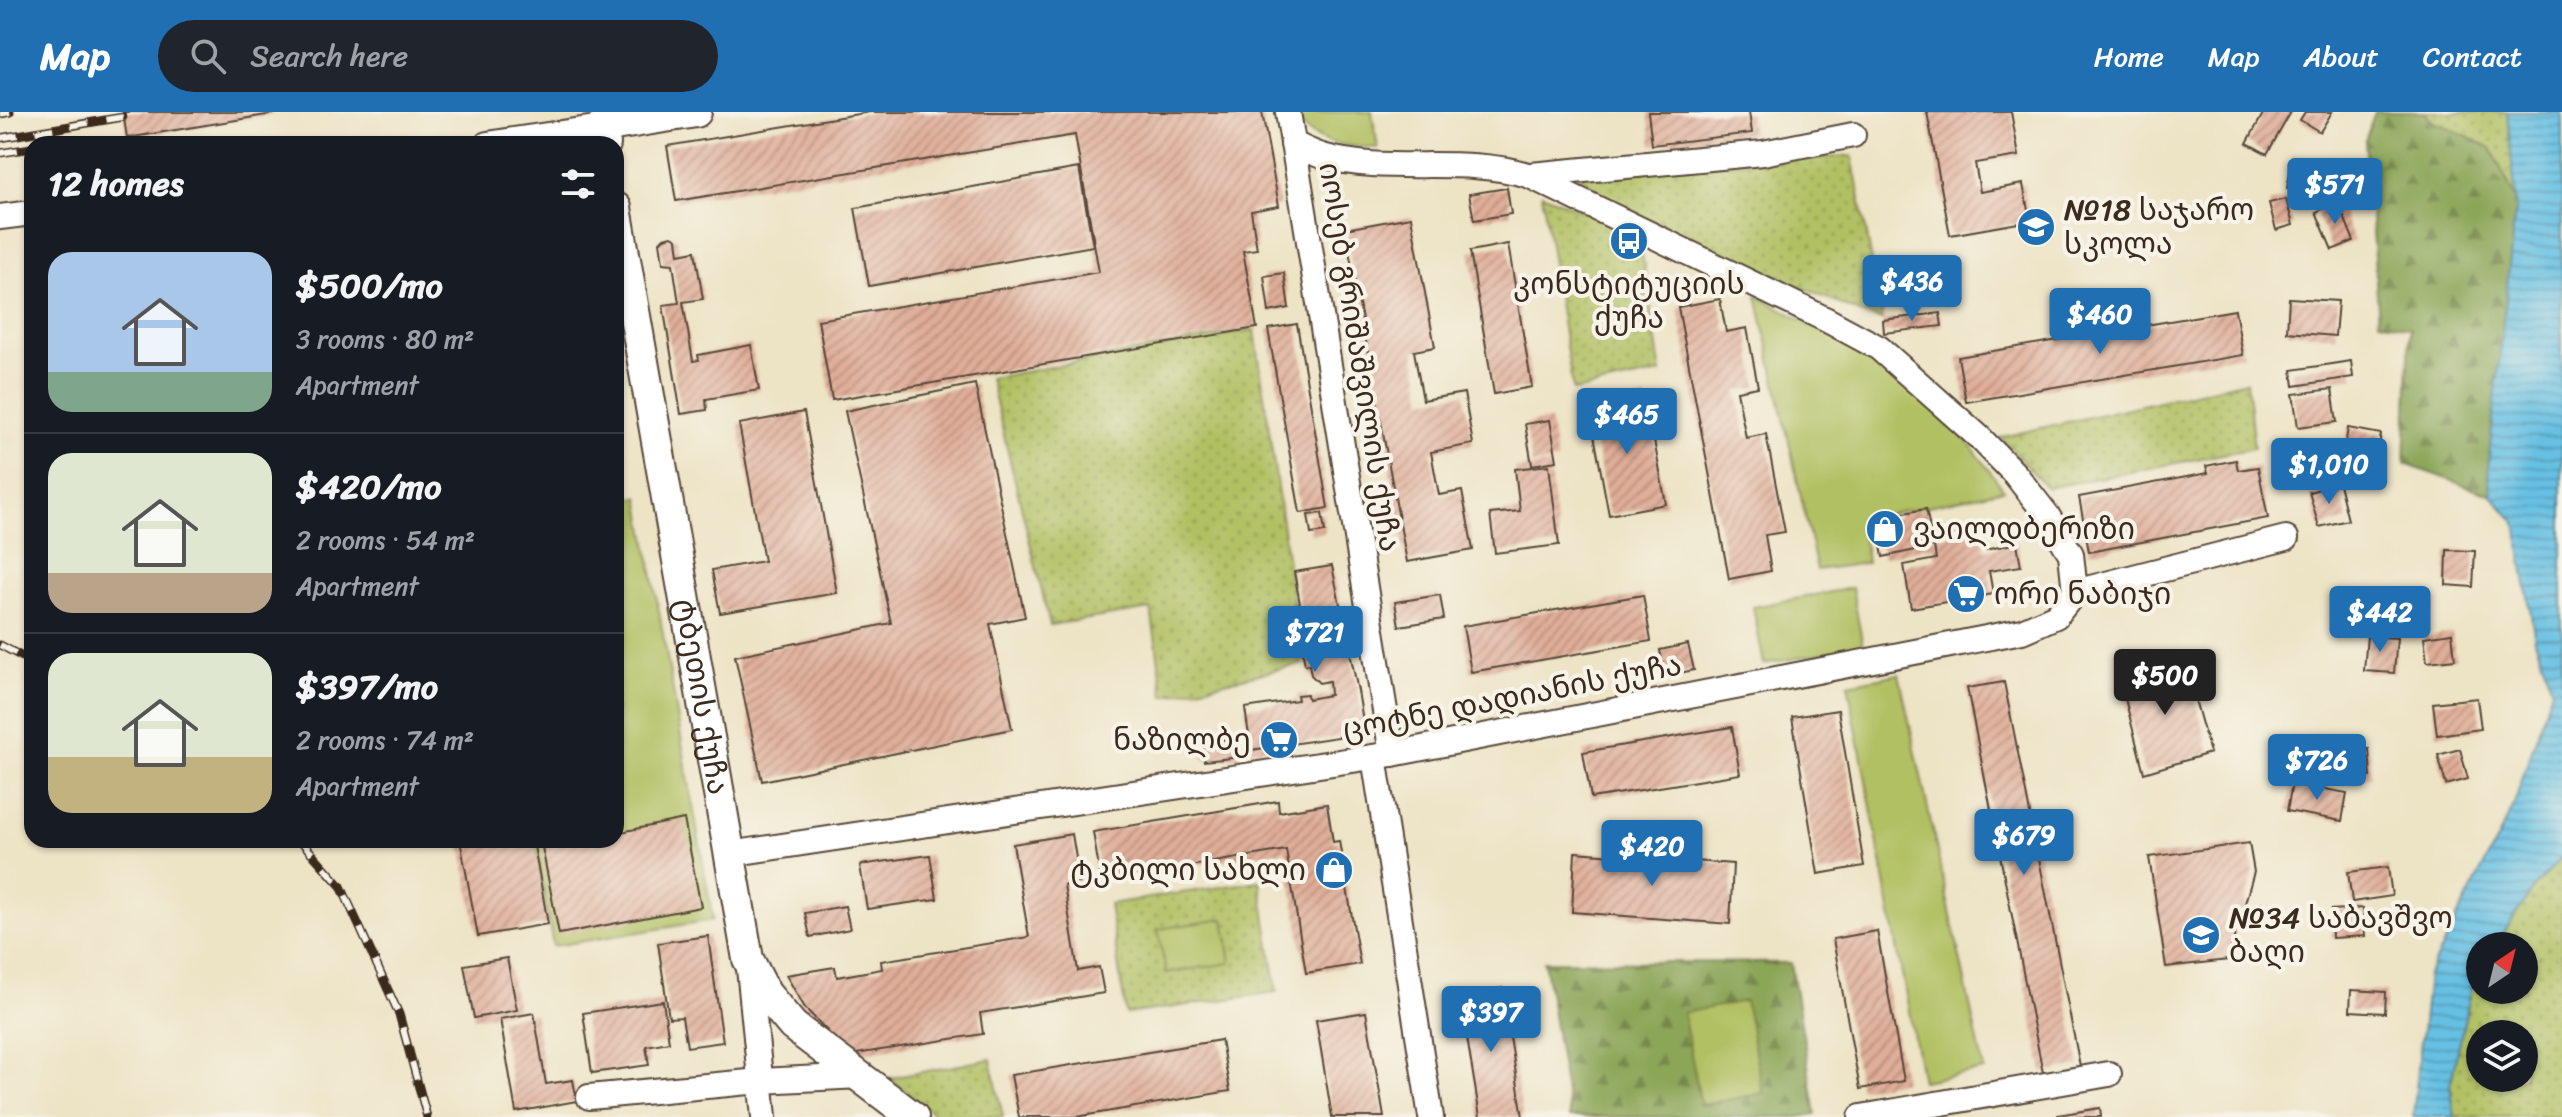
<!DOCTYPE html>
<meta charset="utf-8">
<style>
:root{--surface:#171b24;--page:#20242c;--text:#f1f3f6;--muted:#9ea1a6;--line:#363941;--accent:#1f6fb2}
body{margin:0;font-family:Sriracha,"Noto Sans Georgian",sans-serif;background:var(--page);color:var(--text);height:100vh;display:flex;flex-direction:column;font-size:30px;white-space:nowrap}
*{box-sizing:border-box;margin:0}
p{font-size:26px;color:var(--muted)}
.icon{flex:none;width:44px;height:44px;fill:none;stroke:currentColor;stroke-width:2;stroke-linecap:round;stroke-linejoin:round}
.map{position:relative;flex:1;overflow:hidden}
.details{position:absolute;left:24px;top:24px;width:600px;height:712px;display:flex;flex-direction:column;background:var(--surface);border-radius:24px;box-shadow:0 2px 6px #0004}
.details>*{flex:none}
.needle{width:52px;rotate:35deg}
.fabs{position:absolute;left:2466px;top:820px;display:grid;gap:16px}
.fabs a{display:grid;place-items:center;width:72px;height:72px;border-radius:50%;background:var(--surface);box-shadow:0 2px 6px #0004;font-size:40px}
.price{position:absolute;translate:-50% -68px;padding:0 18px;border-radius:8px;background:var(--accent);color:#fff;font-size:26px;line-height:52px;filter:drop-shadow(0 2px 4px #0008)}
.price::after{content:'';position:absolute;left:50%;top:48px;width:24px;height:18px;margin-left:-12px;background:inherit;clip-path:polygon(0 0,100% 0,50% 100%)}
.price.selected{background:#222;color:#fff}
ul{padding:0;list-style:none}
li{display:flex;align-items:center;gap:24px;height:200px;padding:0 24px}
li+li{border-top:2px solid var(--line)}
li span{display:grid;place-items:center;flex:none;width:224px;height:160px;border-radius:24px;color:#555}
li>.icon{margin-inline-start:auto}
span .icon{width:96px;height:96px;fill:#fffc;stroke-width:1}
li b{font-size:34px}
h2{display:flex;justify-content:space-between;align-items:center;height:96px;padding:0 24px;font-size:34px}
header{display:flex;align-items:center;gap:48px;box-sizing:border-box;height:112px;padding:0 40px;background:var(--accent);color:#fff}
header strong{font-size:38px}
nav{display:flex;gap:44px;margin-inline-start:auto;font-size:28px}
.search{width:560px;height:72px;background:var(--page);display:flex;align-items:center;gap:20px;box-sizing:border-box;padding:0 28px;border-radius:44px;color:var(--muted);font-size:30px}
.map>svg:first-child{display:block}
.grass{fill:url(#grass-dots);stroke:#767540;stroke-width:2;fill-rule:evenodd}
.forest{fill:url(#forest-firs);stroke:#64683b;stroke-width:2}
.park{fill:#b1c062;stroke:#767540;stroke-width:2}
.water{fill:url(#water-rules);stroke:#507580;stroke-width:2}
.building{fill:url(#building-hatch)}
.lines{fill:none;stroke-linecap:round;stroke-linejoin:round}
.minor-casing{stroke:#564637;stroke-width:28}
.tertiary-casing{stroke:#564637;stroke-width:34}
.minor{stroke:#fff;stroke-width:24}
.tertiary{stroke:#fff;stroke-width:30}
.rail-casing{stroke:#3b2a1e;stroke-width:9}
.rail{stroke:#f7f3e8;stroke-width:6;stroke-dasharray:18;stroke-linecap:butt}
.labels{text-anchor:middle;stroke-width:8;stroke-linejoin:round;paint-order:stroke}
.poi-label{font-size:30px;fill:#3b2a1e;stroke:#f7f3e8;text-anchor:start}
.street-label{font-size:30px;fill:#3b2a1e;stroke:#f7f3e8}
</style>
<header>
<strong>Map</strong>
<div class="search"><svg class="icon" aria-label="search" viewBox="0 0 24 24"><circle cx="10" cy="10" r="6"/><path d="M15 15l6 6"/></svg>Search here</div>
<nav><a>Home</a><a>Map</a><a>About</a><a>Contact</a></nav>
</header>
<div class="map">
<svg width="2562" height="1005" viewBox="0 0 2562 1005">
<defs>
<pattern id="grass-dots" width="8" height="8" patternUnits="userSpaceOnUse" patternTransform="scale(2)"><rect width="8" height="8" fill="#b1c062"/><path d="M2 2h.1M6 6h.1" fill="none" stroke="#919c50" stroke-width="1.8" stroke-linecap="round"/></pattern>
<pattern id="forest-firs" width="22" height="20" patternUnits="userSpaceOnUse" patternTransform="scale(2)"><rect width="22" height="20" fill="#8ca658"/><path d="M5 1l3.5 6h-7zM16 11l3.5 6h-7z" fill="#748748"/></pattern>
<pattern id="water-rules" width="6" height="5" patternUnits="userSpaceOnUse" patternTransform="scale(2)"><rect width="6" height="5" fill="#66c0e3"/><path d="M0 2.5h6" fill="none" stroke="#559cb7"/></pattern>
<pattern id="building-hatch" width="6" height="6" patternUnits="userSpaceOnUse" patternTransform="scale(2)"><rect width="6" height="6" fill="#e0ae99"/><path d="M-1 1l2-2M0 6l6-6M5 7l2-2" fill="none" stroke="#b78e7c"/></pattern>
</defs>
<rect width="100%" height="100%" fill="#f7f3e8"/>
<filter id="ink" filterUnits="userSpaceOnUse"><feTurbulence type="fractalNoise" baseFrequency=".0125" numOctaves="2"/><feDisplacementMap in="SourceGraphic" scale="16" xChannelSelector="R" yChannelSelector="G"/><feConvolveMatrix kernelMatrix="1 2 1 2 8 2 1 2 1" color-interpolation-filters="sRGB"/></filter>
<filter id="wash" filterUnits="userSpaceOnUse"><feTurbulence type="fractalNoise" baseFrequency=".006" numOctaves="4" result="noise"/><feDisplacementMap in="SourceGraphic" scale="32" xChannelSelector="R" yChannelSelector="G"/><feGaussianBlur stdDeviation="1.8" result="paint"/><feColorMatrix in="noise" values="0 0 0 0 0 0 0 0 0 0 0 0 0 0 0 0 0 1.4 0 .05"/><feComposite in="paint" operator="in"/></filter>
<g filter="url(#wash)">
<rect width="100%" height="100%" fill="#ede3c5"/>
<g class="grass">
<path d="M2424,0H2507L2516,89L2491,36L2432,9Z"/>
<path d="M1852,44L1883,208L1860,201L1609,90L1579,63L1595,59Z"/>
<path d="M1542,82L1639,123L1661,261L1573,279Z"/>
<path d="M1255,218L1302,552L1164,584L1151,497L1050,513L990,266Z"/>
<path d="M2247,269L2254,336L2047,376L2001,325Z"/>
<path d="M2562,745V1005H2455L2450,973L2474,866L2480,857V878H2524V834H2495L2536,773ZM2480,922H2524V966H2480Z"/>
<path d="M1260,769L1277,880L1126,902L1109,792Z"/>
<path d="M991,947L1003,1005H938L890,966Z"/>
</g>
<g class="forest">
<path d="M2375,0H2424L2432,9L2491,36L2516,89L2488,355L2492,383L2405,352L2410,216L2379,209L2365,29Z"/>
<path d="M1544,849L1791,851L1816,1002L1798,1005H1570Z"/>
</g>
<g class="park">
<path d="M1293,0H1372L1378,36C1345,34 1308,33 1293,0Z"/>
<path d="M1757,184L1886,253L1968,330L2004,378L1861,408L1867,451L1817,458Z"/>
<path d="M639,385L713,808L553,834L535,728H616V389Z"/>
<path d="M1852,476L1863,534L1764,552L1753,495Z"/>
<path d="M1899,562L1984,958L1922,969L1848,572Z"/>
<path d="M1224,807L1231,851L1166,861L1158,817Z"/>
<path d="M1745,889L1763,981L1701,993L1683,901Z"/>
</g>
<path class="water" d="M2507,0H2562V745L2536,773L2495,834H2480V857L2474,866L2450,973L2455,1005H2413L2428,863L2512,698L2552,577L2535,528L2516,411L2492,383L2488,355L2516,89Z"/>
<g id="blocks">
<g class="building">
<path d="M123,0H272L273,2L127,26Z"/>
<path d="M870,0H1262L1279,94L1251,99L1257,137L1243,139L1257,216L832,288L818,208L1099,160L1075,23L676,89L667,34Z"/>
<path d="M1648,0H1749L1752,21L1652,33Z"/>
<path d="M1927,0H2011L2019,44L1975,51L1980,80L2023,72L2030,109L1950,123Z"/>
<path d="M2264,0H2291L2267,42L2247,31Z"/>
<path d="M2305,0H2332L2320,20L2300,8Z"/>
<path d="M2293,45L2329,51L2324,82L2287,76Z"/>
<path d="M1079,56L1093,134L869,174L855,96Z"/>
<path d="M1507,76L1511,102L1474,108L1469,82Z"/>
<path d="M2286,87L2293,113L2276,118L2269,91Z"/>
<path d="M2338,90L2354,129L2332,138L2316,100Z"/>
<path d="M1411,105L1435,235L1414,239L1423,288L1464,281L1473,332L1431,340L1439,383L1462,379L1473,438L1407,450L1345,117Z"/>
<path d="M672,124L677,127L679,142L695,139L703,187L683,190L693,249L699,248L698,243L751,233L759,278L706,287L707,298L681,302L663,193L679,191L673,152L663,151L660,130L664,126Z"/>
<path d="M1508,132L1532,275L1494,282L1470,139Z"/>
<path d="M1284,161L1289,196L1269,200L1264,164Z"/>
<path d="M2289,186L2338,189L2335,224L2287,220Z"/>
<path d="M1720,187L1726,220L1747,216L1758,275L1737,279L1746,326L1766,322L1785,420L1765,423L1771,459L1729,467L1678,195Z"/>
<path d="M2235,198L2243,243L1966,290L1958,245Z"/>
<path d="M1940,201L1942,214L1884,221L1883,208Z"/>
<path d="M1297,212L1328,396L1300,401L1268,217Z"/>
<path d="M2351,249L2353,265L2294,274L2292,258Z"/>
<path d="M975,272L1025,505L990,512L1012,617L762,669L735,544L891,511L845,299Z"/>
<path d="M2332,277L2337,310L2298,315L2293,282Z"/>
<path d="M1646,286L1666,392L1609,403L1589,296Z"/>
<path d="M804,300L837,481L720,501L712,458L764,449L739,312Z"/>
<path d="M1550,308L1557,349L1532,353L1525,312Z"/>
<path d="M2348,316L2381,322L2376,352L2343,346Z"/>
<path d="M2236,348L2238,358L2258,355L2268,406L2089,440L2079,385L2208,361L2206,354Z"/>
<path d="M1549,353L1559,433L1495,441L1490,402L1520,399L1515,357Z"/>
<path d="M2339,372L2348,408L2319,415L2309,380Z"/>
<path d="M1926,397L1932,426L1981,418L1985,438L2017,431L2021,454L1989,459L1993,482L1911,496L1904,453L1936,447L1934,434L1883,445L1877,411L1899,406L1898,402Z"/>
<path d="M1322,401L1325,420L1311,422L1308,403Z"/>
<path d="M2447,438L2475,439L2473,475L2446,473Z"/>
<path d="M1332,454L1358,579L1365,621L1251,638L1245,596L1298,588L1297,583L1307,582L1308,587L1330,583L1329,569L1319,571L1311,563L1309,552L1305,553L1298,514L1301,513L1297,492H1300L1294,460Z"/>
<path d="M1440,483L1444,507L1399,514L1395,490Z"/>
<path d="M1643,483L1651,529L1471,560L1463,514Z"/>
<path d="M2452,521L2455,547L2427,550L2424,525Z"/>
<path d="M2367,524L2397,526L2394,561L2364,559Z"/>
<path d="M1688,532L1694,558L1665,564L1660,538Z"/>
<path d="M2184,548L2210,641L2144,661L2120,567Z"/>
<path d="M2004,570L2080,954L2043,961L1967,576Z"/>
<path d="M2477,586L2481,617L2437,623L2433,591Z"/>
<path d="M1838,598L1864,754L1818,762L1792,605Z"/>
<path d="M1732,615L1740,662L1591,686L1583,640Z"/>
<path d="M1239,626L1241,645L1204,649L1202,630Z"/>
<path d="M2369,637L2371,665L2338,666L2337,638Z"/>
<path d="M2460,637L2468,667L2446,673L2438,643Z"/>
<path d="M2292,671L2347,681L2342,709L2287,699Z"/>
<path d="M1278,689L1279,700L1327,692L1333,730L1339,729L1360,852L1306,861L1286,738L1101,769L1093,720Z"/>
<path d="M684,707L701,795L559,822L542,735L578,728H616V721Z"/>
<path d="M1072,722L1080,770L1064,773L1078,859L1099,855L1104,881L980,901L983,922L856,942L832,924L805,896L786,863L835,855L837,865L882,857L881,849L1029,825L1013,732Z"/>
<path d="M460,728H533L548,812L478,824Z"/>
<path d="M2249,731L2254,760L2243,798L2234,800L2236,819L2228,848L2166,855L2149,745Z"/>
<path d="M1575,740L1733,752L1730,812L1572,800Z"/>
<path d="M930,743L937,787L867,797L860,753Z"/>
<path d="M2388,755L2392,784L2352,790L2348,760Z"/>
<path d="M845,794L850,817L810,825L805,801Z"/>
<path d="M2363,796L2365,824L2332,826L2331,798Z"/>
<path d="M1877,819L1904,969L1860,977L1833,827Z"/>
<path d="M708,824L723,930L687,935L682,905L669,906L658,831Z"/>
<path d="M507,846L517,898L474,906L464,853Z"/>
<path d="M1502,876L1523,1005H1480L1460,883Z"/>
<path d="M2351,878L2386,880L2385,901L2350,899Z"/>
<path d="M663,889L669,930L646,934L649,953L592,961L583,901Z"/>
<path d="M1366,900L1384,1005H1332L1316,908Z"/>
<path d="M534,901L546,972L573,968L577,989L516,1000L500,907Z"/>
<path d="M1221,928L1230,979L1076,1005H1019L1011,963Z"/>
<path d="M2100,996L2101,1005H2058V1003Z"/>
</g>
</g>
</g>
<g filter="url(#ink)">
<use href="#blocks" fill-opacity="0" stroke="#564637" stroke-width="2"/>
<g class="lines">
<defs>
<g id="minor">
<path d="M1288,0L1392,642"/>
<path d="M487,32L602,15"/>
<path d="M1293,32C1303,36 1313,41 1322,44C1389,63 1460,43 1528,63L1827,208L1879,236L1980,326L2015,362L2047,403L2071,442L2075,480"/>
<path d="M1531,63L1763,41L1853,23"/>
<path d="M0,105L32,101"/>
<path d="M1374,645L1431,1005"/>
<path d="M729,742L1392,642L2022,519L2056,504L2075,480L2286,426"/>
<path d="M749,856L764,1005"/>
<path d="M589,985L760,969L861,964"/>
<path d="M1861,1005L2109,962"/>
</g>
<g id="tertiary">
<path d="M605,32L602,15L696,0"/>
<path id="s1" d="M616,96L748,847L766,882L793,914L913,1005"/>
</g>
</defs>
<use href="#minor" class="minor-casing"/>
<use href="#tertiary" class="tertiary-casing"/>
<use href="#minor" class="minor"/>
<use href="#tertiary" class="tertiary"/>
<defs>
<g id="rail">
<path d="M0,2L10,0"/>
<path d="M0,26L123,5"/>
<path d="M0,41L32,36"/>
<path d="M0,533L32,550"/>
<path d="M300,728L341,774L399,902L427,1005"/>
</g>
</defs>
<use href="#rail" class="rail-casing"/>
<use href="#rail" class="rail"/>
</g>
</g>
<defs>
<symbol id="school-disc" viewBox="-11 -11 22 22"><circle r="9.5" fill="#1f6fb2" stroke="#f7f3e8"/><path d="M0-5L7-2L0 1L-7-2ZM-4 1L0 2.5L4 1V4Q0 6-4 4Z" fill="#fff"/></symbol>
<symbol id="bus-disc" viewBox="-11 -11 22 22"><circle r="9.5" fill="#1f6fb2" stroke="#f7f3e8"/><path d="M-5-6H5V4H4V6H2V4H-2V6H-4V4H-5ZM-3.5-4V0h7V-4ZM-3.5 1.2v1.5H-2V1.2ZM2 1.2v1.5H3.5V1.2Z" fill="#fff"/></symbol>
<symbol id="shop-disc" viewBox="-11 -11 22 22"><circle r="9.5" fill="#1f6fb2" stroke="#f7f3e8"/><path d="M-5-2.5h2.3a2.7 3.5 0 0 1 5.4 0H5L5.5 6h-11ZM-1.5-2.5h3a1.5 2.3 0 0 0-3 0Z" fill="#fff"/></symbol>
<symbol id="supermarket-disc" viewBox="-11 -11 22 22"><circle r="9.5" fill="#1f6fb2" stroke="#f7f3e8"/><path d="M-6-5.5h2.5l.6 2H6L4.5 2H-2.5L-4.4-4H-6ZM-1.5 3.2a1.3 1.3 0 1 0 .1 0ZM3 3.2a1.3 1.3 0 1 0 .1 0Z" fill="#fff"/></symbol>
</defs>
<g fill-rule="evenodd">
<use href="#school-disc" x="2014" y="93" width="44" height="44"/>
<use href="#bus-disc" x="1607" y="107" width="44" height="44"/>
<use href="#shop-disc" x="1863" y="395" width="44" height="44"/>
<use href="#supermarket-disc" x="1944" y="460" width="44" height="44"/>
<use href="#supermarket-disc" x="1257" y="606" width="44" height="44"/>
<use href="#shop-disc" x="1312" y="736" width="44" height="44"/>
<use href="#school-disc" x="2179" y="801" width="44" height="44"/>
</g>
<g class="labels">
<g class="poi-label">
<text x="2064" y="108">№18 საჯარო<tspan x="2064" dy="34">სკოლა</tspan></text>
<text x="1629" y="182" text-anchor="middle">კონსტიტუციის<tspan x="1629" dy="34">ქუჩა</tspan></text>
<text x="1913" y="427">ვაილდბერიზი</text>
<text x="1994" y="492">ორი ნაბიჯი</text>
<text x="1251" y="638" text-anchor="end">ნაზილბე</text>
<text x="1306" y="768" text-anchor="end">ტკბილი სახლი</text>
<text x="2229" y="816">№34 საბავშვო<tspan x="2229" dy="34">ბაღი</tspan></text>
</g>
<g class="street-label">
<text transform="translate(1360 245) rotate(81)" y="10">იოსებ გრიშაშვილის ქუჩა</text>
<text dy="10" stroke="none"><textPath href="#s1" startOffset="496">ტბეთის ქუჩა</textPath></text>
<text transform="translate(1512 585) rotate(-11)" y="10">ცოტნე დადიანის ქუჩა</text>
</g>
</g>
</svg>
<div class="fabs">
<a><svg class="needle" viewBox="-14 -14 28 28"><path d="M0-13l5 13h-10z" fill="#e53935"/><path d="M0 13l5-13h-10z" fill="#9ea1a6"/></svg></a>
<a><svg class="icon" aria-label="layers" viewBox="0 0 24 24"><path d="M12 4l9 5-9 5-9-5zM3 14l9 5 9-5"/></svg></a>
</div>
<b class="price" style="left:2335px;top:114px">$571</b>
<b class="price" style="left:1912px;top:211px">$436</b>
<b class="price" style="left:2100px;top:244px">$460</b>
<b class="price" style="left:1627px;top:344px">$465</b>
<b class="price" style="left:2329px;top:394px">$1,010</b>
<b class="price" style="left:2380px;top:542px">$442</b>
<b class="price" style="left:1315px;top:562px">$721</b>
<b class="price selected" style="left:2165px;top:605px">$500</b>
<b class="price" style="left:2317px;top:690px">$726</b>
<b class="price" style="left:2024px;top:765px">$679</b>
<b class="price" style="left:1652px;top:776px">$420</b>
<b class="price" style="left:1491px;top:942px">$397</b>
<section class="details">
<h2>12 homes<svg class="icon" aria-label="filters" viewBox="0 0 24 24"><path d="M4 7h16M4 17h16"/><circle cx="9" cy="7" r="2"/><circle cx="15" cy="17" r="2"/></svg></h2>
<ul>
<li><span style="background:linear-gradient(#a9c7e8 75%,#7fa58c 0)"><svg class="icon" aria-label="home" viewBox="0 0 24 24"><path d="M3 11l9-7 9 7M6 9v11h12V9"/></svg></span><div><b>$500/mo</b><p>3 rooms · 80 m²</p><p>Apartment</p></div></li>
<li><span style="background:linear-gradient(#dfe7d0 75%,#b9a48a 0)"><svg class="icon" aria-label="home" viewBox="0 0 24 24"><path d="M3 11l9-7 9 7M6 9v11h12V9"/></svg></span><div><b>$420/mo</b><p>2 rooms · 54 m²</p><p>Apartment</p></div></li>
<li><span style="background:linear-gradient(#dfe7d0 65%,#c2b280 0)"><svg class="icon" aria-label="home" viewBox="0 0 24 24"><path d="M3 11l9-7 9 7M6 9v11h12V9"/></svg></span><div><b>$397/mo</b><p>2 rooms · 74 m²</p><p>Apartment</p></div></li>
</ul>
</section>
</div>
